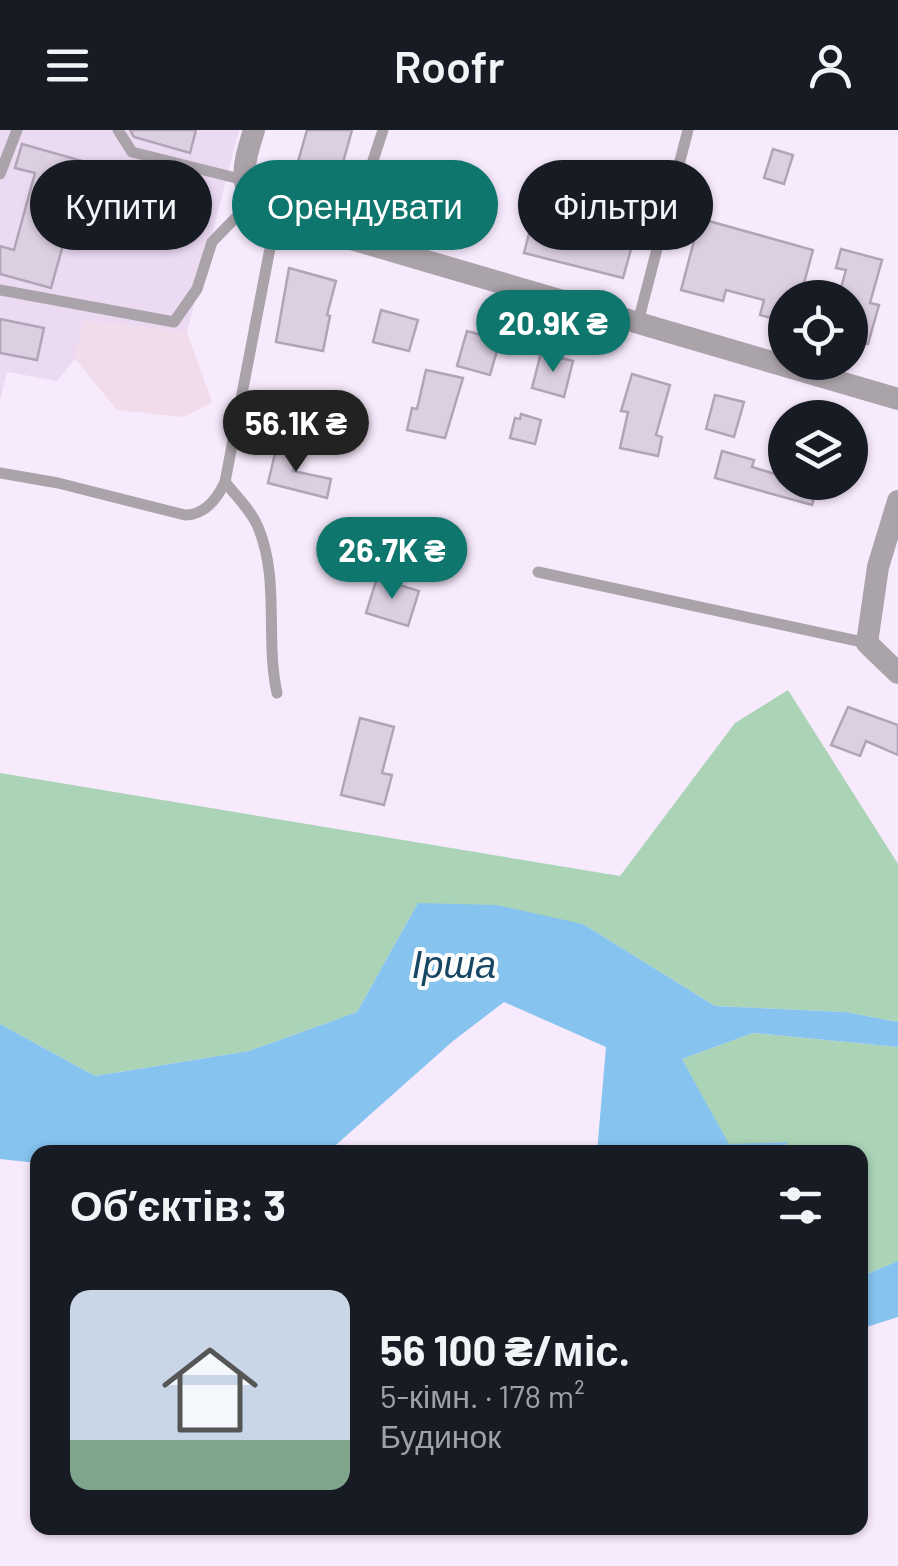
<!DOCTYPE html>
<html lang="uk">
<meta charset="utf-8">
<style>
:root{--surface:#171b24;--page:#242831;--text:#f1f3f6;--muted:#9ea1a6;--accent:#0f766e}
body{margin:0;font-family:Barlow,sans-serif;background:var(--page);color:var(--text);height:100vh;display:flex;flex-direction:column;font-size:38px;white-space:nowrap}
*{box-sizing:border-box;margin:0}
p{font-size:32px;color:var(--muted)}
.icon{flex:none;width:55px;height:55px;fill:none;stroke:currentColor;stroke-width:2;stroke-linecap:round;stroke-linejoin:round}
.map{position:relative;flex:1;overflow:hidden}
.sheet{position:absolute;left:30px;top:1015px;width:838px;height:390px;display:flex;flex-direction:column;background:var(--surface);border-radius:20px;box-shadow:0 2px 8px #0004}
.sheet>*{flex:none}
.top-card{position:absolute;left:30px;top:30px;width:840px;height:90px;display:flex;gap:20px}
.tools{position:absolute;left:768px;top:150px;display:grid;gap:20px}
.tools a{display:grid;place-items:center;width:100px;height:100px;border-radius:50%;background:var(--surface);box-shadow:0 2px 8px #0004;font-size:50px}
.price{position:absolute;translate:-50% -85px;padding:0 22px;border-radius:35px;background:var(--accent);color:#fff;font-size:32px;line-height:65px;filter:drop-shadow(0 2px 5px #0008)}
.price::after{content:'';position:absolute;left:50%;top:60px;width:30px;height:22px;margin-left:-15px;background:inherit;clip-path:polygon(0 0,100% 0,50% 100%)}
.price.on{background:#222;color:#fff}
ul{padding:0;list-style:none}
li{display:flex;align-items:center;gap:30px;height:250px;padding:0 40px}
li span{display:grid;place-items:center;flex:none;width:280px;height:200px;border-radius:20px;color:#555}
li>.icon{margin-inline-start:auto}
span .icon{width:120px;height:120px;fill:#fffc;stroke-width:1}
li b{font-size:42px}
h2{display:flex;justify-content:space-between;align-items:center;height:120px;padding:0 40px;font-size:42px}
.pill{padding:0 35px;border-radius:45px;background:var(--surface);box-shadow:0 2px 8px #0004;font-size:35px;line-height:90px}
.pill.on{background:var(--accent);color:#fff}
header{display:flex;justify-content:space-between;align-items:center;height:130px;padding:0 40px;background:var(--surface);font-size:45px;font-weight:600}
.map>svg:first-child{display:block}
.industrial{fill:#f0dcea}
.built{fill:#ecdaf3}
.green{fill:#abd3b6}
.water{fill:#86c3ef}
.building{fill:#dccfe2;stroke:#b1a4b6;stroke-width:2.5}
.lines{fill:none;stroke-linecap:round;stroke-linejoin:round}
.lane{stroke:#aba3aa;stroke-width:11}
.street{stroke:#aba3aa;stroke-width:22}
.labels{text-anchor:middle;stroke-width:8;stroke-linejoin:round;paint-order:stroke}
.water-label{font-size:38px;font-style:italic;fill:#184764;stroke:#fdfdfd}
</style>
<header><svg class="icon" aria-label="menu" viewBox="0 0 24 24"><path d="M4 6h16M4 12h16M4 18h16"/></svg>Roofr<svg class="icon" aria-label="person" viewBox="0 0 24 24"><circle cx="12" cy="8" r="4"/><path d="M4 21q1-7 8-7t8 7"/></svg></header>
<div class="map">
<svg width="898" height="1436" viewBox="0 0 898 1436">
<rect width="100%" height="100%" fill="#f8eafd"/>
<path class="industrial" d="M83,191L187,202L212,272L184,287L117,280L75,229Z"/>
<path class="built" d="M0,0H239L187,202L83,191L75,229L57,251L7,242L0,270Z"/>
<g class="green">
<path d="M788,560L898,734V892L846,882L715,876L583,794L418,773L357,882L249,921L95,946L0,894V643L620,746L735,593Z"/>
<path d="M753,903L898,917V1131L860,1147V1022H778L786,1012L729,1015L682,929Z"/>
</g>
<g class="water">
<path d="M418,773L496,775L583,794L715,876L846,882L898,892V917L753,903L682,929L729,1014L788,1012L778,1022H597L606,917L504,872L453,911L328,1022H38L37,1033L0,1029V894L95,946L249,921L357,882Z"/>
<path d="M898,1131V1187L860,1199V1147Z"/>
</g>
<g class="building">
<path d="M130,0H196L190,23L134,7Z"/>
<path d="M307,0H352L334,65L292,53Z"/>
<path d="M22,14L86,32L51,158L0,144V116L14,120L35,43L15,38Z"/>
<path d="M773,19L793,25L784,54L764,48Z"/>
<path d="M449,56L485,64L474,111L438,102Z"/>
<path d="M589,59L624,69L614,107L633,112L623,148L524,123L536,76L581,88Z"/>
<path d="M687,85L813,120L800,168H785V192L760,185L764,170L726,160L723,171L681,160L695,107L683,104Z"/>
<path d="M841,119L882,130L870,173L879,175L868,214L850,209V168H838L846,140L836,138Z"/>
<path d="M289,138L336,151L327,185L330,186L323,221L276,212Z"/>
<path d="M381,180L418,190L409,221L373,212Z"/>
<path d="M0,189L44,198L37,230L0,223Z"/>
<path d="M467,201L500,210L490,245L457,236Z"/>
<path d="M541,223L573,231L564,267L532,258Z"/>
<path d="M426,240L463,248L445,308L407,300L412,278L417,279Z"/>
<path d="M632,244L670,255L656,305L662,307L658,326L620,318L628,282L621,281Z"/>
<path d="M715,265L744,272L734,307L706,299Z"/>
<path d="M521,284L541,290L535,314L510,308L515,288L520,289Z"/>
<path d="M277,315L298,320L293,341L331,349L327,368L268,353Z"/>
<path d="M722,321L754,330L752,337L785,347V352L817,357L812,375L715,348Z"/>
<path d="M377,448L419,461L408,496L366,483Z"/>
<path d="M848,577L898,595V625L866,611L860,626L831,615Z"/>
<path d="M360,588L394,597L382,643L392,645L384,675L341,665Z"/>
</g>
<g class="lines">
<g class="lane">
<path d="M118,0L132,22L244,50"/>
<path d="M0,44L17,0"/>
<path d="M276,87L225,352C236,366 251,380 258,397C280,449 265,509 277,563"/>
<path d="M347,110L383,0"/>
<path d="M0,160L174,192L197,159L212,112L252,71"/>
<path d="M638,192L688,0"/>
<path d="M0,343L58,353L185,385C205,385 217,369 225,352"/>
<path d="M538,442L867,513"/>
</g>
<g class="street">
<path d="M254,0C242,39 234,65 276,87L898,269"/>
<path d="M898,371L878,437L867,513L898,543"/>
</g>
</g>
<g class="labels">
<g class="water-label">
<text x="454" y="848">Ірша</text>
</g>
</g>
</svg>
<div class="tools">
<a><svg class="icon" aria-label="locate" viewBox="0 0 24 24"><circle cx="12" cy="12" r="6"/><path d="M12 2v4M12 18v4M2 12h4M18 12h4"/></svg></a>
<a><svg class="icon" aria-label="layers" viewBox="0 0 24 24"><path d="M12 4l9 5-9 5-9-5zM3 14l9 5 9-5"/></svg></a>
</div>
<b class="price" style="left:553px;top:245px">20.9K ₴</b>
<b class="price on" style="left:296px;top:345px">56.1K ₴</b>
<b class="price" style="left:392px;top:472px">26.7K ₴</b>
<div class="top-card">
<a class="pill">Купити</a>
<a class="pill on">Орендувати</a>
<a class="pill">Фільтри</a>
</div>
<section class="sheet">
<h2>Об’єктів: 3<svg class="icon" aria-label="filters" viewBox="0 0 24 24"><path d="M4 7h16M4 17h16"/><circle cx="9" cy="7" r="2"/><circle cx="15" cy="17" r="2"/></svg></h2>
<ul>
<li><span style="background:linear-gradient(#c9d6e8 75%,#7fa58c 0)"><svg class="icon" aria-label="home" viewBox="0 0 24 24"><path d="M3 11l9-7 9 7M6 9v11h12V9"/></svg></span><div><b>56 100 ₴/міс.</b><p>5-кімн. · 178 m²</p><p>Будинок</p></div></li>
</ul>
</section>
</div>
